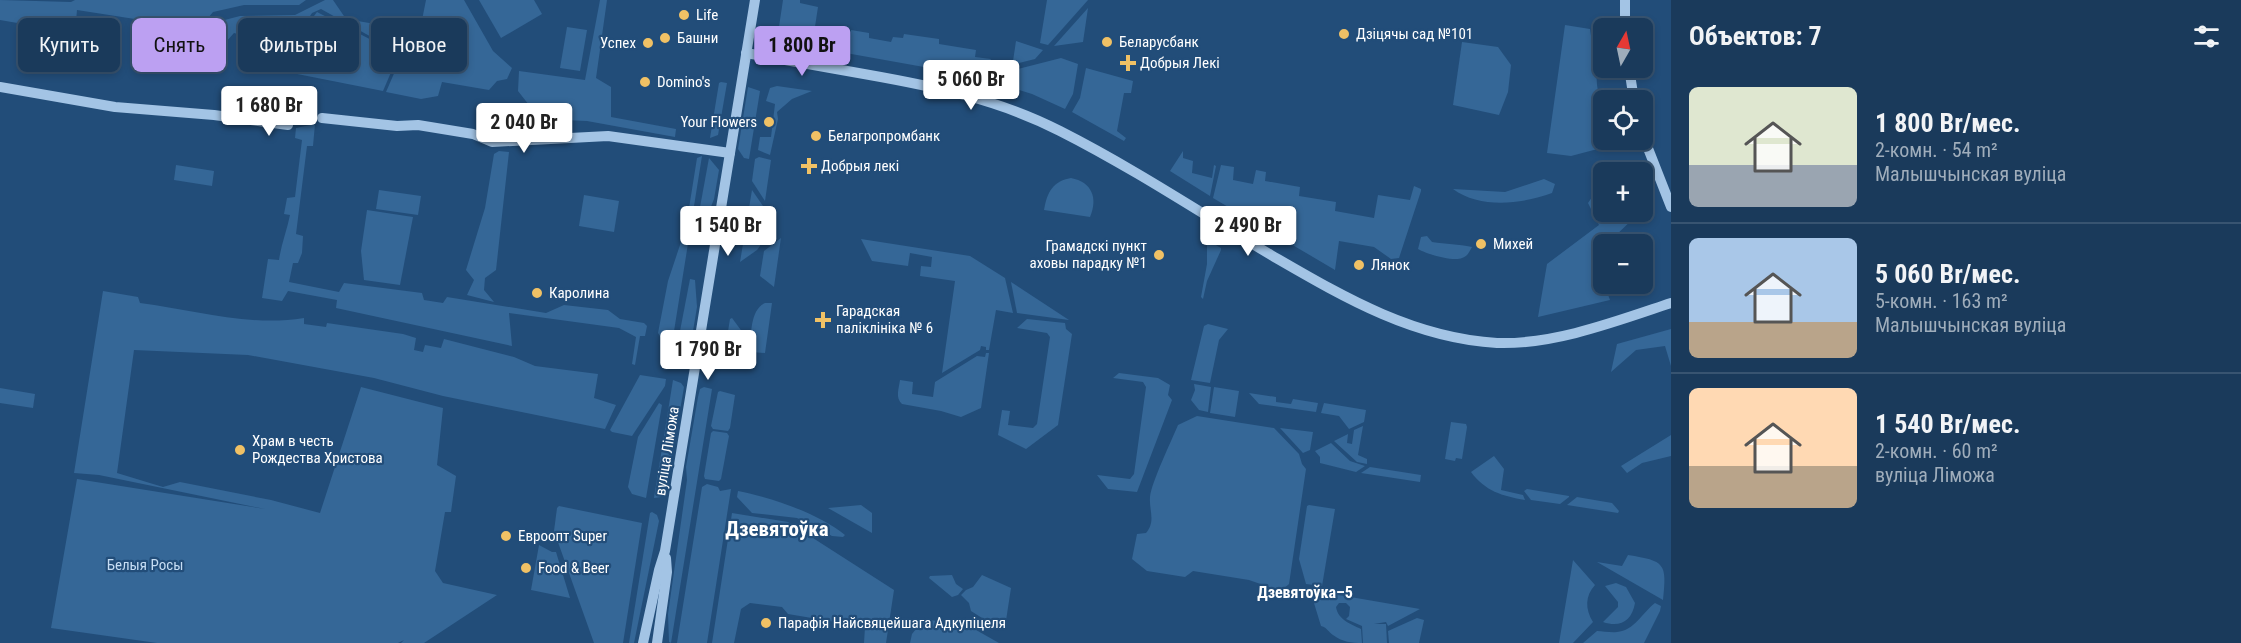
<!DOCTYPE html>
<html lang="ru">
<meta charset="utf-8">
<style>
:root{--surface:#1a3a5b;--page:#274564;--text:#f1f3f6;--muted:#9fadbb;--line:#385471;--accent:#bca0f2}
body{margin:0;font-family:"Roboto Condensed",sans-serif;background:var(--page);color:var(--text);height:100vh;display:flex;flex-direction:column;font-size:22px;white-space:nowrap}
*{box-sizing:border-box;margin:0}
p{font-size:20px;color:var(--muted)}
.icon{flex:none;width:33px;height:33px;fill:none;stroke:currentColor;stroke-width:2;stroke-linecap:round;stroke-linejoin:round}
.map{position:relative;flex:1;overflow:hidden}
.sheet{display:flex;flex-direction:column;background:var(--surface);width:570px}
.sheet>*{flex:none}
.banner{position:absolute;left:18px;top:18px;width:570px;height:54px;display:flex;gap:12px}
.needle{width:39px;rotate:9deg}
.fabs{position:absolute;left:1593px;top:18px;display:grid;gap:12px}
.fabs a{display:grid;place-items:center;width:60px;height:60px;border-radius:9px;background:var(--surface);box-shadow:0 3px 9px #0003,0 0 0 2px var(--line);font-size:30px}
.price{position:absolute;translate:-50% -51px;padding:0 14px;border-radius:6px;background:#fff;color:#222;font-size:20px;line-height:39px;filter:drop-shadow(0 2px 3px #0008)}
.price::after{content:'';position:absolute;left:50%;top:36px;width:18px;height:14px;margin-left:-9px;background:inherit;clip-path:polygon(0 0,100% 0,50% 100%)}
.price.active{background:var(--accent);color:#111}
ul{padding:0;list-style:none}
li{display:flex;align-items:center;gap:18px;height:150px;padding:0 18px}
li+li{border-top:2px solid var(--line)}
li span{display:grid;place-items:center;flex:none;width:168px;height:120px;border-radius:9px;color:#555}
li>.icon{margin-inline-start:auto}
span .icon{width:72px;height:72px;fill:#fffc;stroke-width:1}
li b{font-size:26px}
h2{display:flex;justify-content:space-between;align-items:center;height:72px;padding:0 18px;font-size:26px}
.pill{padding:0 21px;border-radius:9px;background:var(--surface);box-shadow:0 3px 9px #0003,0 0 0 2px var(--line);font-size:21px;line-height:54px}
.pill.active{background:var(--accent);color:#111}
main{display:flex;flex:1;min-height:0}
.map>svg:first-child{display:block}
.green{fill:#356797}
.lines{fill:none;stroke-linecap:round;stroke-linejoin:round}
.minor{stroke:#a3c4e5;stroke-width:10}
.poi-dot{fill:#f0c165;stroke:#224d79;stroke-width:2}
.labels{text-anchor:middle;stroke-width:4.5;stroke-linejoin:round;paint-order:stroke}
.poi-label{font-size:15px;fill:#fff;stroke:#224d79;text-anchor:start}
.street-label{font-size:15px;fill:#fff;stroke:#224d79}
.park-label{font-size:15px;fill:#c6ddf4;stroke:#224d79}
.neighbourhood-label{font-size:16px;font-weight:bold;fill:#fff;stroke:#224d79}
.district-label{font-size:21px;font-weight:bold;fill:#fff;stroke:#224d79}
</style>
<main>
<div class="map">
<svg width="1671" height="643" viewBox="0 0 1671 643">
<rect width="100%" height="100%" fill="#224d79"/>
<g class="green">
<path d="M0,0L71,2L75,0H306L299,5H244L213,12L199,29L77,10L75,33L0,20Z"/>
<path d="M325,0H333L346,19L410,30L422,20L426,0H464L493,51L512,68L507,79L497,81L489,90L442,82L438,96L421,99L386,92L399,62L393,49L321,9L312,13L281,61L261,74L247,70L252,38L234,33L225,43L207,42L213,23L240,16L295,15Z"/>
<path d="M479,0H534L542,14L501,38Z"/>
<path d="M600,0H607L596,78L611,87V117L676,129L675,137L587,121L540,119L518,91L519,71L585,80Z"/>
<path d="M783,0H800V3L818,7L812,46L777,40Z"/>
<path d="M1047,0H1088L1048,45L1040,43Z"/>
<path d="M1088,8L1083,42L1054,46Z"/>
<path d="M317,12L391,50L395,63L383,91L282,71L290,48Z"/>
<path d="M1565,25L1590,29L1593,49L1595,50L1597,85L1603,121L1604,140H1607L1609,146L1571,156L1547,153Z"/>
<path d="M567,27L587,30L580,71L560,68Z"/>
<path d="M821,30L850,35L851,30L869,33V38L891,42L893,37L903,38L904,34L939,39V44L976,50L975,57L991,59L984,72L974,76L818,48Z"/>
<path d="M1016,41L1043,50L1035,59L996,69L994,65L995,60L1013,61Z"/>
<path d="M1462,42L1498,47L1511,65L1508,92L1499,115L1453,105Z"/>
<path d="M1061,58L1078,64L1073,94L1065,109L1032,94L982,78Z"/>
<path d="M1086,68L1133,81L1131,93H1124L1117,131L1126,138L1124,141L1072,112L1080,98Z"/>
<path d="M721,82L727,83L718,135L710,138L719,83Z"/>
<path d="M777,86L812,91L792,99L777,112L778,119L770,155L758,150L760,137H771L775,104L766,101L770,88Z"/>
<path d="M748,87L760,91L749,159L744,158L738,149Z"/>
<path d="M254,98L277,105L260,115L241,112V99Z"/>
<path d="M315,124L313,146H307L296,234L303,236L302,253L298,263H293L289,282L339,292L344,283L422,293L424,300L443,303L447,297L546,313L564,305L608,310L620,319L644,323L647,326L645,336H640L635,365L632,364L636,337L619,328L509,313L512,346L336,308L337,300L288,291L282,301L262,298L268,259L279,260C281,245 287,230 290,215L284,214L287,198L295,197L302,140L295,138L296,128Z"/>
<path d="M499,151L509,152L496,270L485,278L484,290L494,302L467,295L474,280L466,270L485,208L494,154Z"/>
<path d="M1183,151V158L1193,161L1192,173L1212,178L1214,165L1216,166L1210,196L1170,171Z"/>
<path d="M702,156L671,350L670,351L658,333L668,281L686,227L697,158Z"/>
<path d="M759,157L771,160L765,201L752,181L755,159Z"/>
<path d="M709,158L719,170L714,199L701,232L696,229Z"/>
<path d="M176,165L214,171L212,186L174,180Z"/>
<path d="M1221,165L1234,167L1233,180L1253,184L1256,170L1266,172L1265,181L1300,187L1299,196L1336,202L1335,211L1374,218L1378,195L1410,200L1414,186L1421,189V191L1399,258L1391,259L1374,247L1339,241L1335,270L1213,198Z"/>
<path d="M1071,178C1092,182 1098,198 1090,217L1044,210C1047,192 1053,181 1071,178Z"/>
<path d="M1544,179L1555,184L1552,193C1522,204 1480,209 1453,189L1505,192Z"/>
<path d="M1603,181L1604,212H1634L1636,216L1614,237L1611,244H1604V284L1610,300L1538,317L1547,264L1599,225L1588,203Z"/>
<path d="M379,190L421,196L418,215L376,209Z"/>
<path d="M752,190L765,209L760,246L757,250L740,262Z"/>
<path d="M584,195L619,201L614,232L579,226Z"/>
<path d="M367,210L413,217L400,285L364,280L361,251Z"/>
<path d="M1427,236L1432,242C1446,244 1458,244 1472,247C1469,252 1468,256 1462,258C1454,262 1426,254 1418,249L1421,237Z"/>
<path d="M781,238L774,287L760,276L764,251Z"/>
<path d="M861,239L970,256L1005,278L1013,313L996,310L989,350H986V347L981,346L980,350L942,373L955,281L920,276L921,266L931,267L932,257L910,253L908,266L872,261Z"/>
<path d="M1207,240L1221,248V250L1207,281L1203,299L1201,297L1207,264Z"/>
<path d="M690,279L695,280L697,307L688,361L675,357Z"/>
<path d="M1011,282L1069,320L1017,313Z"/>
<path d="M103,291L138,297L140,303C194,310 249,327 304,318V324L326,327L327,323L403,334L416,338L414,350L423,352L425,345L441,348L444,339L514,357L535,366L598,374L594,398L616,405L605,429L443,396L374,378L248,355L134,350L117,473L163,487L180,482L271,500L320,513L361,387L443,408L437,465L456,476L451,512H445L435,571L443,583L497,595L424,643H401L404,640L398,643H157L51,628L77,479L265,509L99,475L74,473Z"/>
<path d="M765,303H772L765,353L751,352L749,348C752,333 750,310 765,303Z"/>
<path d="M732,318L746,337L741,366L737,368L725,366L723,362L730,319Z"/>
<path d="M1027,319L1065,323L1066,329L1072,334L1058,425L1026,449L998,435L1002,410L1010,411L1008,425L1033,428L1037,424L1050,337L1047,333L1017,328Z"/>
<path d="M1208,324L1228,329L1219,340L1210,383L1191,380L1204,326Z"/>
<path d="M1671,329V366L1665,346L1636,350L1611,372L1617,344Z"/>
<path d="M986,353H989L981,408L961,417L941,411L902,404C895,398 899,388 900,380L913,382L912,394L933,397L935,382L977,356L985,357Z"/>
<path d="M1119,373L1158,378L1170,385L1168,395L1172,400L1137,492L1108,489L1097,475L1130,479L1134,474L1146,387L1143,382L1113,378Z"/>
<path d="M640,375L666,379L665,386L632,436L612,432L610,430Z"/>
<path d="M673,380L681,383L684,387L666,492L661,497L654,498Z"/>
<path d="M1194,384L1211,387L1208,412L1199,410L1191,400L1195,390Z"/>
<path d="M704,387L712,389L671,643L669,642L668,614L687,480L686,467L698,397L700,389Z"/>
<path d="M1214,387L1239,391L1235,417L1210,413Z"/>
<path d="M0,388L35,394L33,408L0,403Z"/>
<path d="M720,391L735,395L730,428L728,431L713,429L711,426L718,392Z"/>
<path d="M1249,393L1276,397V402L1291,404L1293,399L1318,403L1316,412L1259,404Z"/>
<path d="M659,403L662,405L646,498L632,494L628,487L638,437Z"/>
<path d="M1324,403L1366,410L1364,422L1349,429L1339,416L1321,413Z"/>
<path d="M1197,416L1274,428L1299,454L1302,464L1306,469L1289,584L1281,591L1249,580L1193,571L1185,577L1147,571L1132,559L1137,534L1146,533C1156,521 1149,511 1150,497C1152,481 1171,442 1178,425Z"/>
<path d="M1451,422L1466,424L1467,427L1462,459L1456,458L1455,461L1445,459Z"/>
<path d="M1363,426L1358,455L1367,459V464L1357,462L1334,441L1348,434L1347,443L1352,444L1354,430Z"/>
<path d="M1280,428L1313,432L1310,450L1303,453Z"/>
<path d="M713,431L727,433L729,436L721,479L719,481L705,479L704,476L711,433Z"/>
<path d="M1671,435V456L1642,463L1627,473L1621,466Z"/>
<path d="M1331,443L1350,461L1365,466L1356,472L1320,463V457L1315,451Z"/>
<path d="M1494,456L1504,469L1501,490L1523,495L1525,500C1502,496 1485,491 1471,472Z"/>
<path d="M1370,467L1421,475L1420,482L1361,473Z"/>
<path d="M707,484L718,487L720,491L731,489L707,643H677L702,487Z"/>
<path d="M1527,489L1569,496V497L1560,504L1531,500L1524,491Z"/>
<path d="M738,491C772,498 818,513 845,535L843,537L832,536L797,518L752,513L737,497Z"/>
<path d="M1577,497L1612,503L1619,511L1618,513L1567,505Z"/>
<path d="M861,505L872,513V533L828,508Z"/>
<path d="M1309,505L1335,509L1322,586L1306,584L1299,559L1307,506Z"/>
<path d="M559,506L642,523L623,643H594L554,531L557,508Z"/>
<path d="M652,512L657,515L659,521L634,643H629L650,513Z"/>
<path d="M732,513L788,522L894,590L886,643H864L865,627L788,614L782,607L750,603L741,609L734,643H712Z"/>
<path d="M539,545L552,552H556L570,598L531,590Z"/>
<path d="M1628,555C1665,561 1667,563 1663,600L1597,562L1622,566Z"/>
<path d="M1573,560L1595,585C1585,596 1585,609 1593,622L1573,643H1559Z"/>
<path d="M952,575L956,584L963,589L958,595L952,597L929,578L930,576Z"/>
<path d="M982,575L1011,588L1005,627L1001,630L971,611L969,603L961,595L966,590L973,587Z"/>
<path d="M1616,583L1626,587L1635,603C1632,621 1620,628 1603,622L1618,607V602L1605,586Z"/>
<path d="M1310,590L1420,609L1388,626L1386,622L1374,624H1386L1387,643H1363L1362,626L1346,619L1349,616L1350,607L1346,603H1339L1336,607C1338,620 1351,624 1361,629L1362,643C1352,643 1342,642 1333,635C1328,632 1328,628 1321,626Z"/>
<path d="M1655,603L1661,606L1660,611L1644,643H1583L1597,631C1603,631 1611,633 1617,632C1634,631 1643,612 1655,603Z"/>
<path d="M1417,618L1424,620L1419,643H1389L1388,631Z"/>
<path d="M924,619L969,626L999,643H910L912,634Z"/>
</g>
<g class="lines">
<g class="minor">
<path d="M1625,0V28"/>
<path d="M746,53C786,60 825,67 864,74C932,86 998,99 1060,131C1133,168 1201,213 1271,255C1342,296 1412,338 1497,343C1554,345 1617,321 1671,303"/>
<path d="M1629,68L1634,100"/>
<path d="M0,87L115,107L214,115L288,125"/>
<path d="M322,118L397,126L418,125L473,134L492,142L608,136L730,153"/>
<path d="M1642,133L1671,207"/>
<path d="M643,643L659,570L665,551L755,0"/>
<path d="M657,643L667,572L666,558"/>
</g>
</g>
<g class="poi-dot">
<circle cx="684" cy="15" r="6"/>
<circle cx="1344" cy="34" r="6"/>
<circle cx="665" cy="38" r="6"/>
<circle cx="1107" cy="42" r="6"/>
<circle cx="648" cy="43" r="6"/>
<path d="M1125 54h6v6h6v6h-6v6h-6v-6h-6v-6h6z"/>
<circle cx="645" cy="82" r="6"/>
<circle cx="769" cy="122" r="6"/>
<circle cx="816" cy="136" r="6"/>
<path d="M806 157h6v6h6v6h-6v6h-6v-6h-6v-6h6z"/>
<circle cx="1481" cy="244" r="6"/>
<circle cx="1159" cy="255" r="6"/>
<circle cx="1359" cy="265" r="6"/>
<circle cx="537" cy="293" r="6"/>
<path d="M820 311h6v6h6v6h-6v6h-6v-6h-6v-6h6z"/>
<circle cx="240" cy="450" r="6"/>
<circle cx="506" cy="536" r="6"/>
<circle cx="526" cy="568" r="6"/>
<circle cx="766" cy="623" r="6"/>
</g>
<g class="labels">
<g class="poi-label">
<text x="696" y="20">Life</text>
<text x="1356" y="39">Дзіцячы сад №101</text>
<text x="677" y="43">Башни</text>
<text x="1119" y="47">Беларусбанк</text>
<text x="636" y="48" text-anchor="end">Успех</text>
<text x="1140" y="68">Добрыя Лекі</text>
<text x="657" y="87">Domino's</text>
<text x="757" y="127" text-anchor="end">Your Flowers</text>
<text x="828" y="141">Белагропромбанк</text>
<text x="821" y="171">Добрыя лекі</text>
<text x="1493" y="249">Михей</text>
<text x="1147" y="251" text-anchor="end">Грамадскі пункт<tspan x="1147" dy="17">аховы парадку №1</tspan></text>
<text x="1371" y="270">Лянок</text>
<text x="549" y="298">Каролина</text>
<text x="836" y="316">Гарадская<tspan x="836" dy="17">паліклініка № 6</tspan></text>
<text x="252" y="446">Храм в честь<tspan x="252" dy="17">Рождества Христова</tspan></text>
<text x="518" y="541">Евроопт Super</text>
<text x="538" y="573">Food &amp; Beer</text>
<text x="778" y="628">Парафія Найсвяцейшага Адкупіцеля</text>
</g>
<g class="street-label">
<text transform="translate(667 451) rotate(-81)" y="5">вуліца Ліможа</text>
</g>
<g class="park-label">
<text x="145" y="570">Белыя Росы</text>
</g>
<g class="neighbourhood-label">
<text x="1305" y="598">Дзевятоўка–5</text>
</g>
<g class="district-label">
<text x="777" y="536">Дзевятоўка</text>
</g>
</g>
</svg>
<div class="fabs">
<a><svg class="needle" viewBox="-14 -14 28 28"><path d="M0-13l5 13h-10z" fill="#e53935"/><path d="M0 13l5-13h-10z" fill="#9fadbb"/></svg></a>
<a><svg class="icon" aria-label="locate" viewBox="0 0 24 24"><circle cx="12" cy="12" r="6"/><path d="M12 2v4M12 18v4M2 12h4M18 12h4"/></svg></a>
<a>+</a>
<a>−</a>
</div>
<b class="price active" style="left:802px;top:77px">1 800 Br</b>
<b class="price" style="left:971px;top:111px">5 060 Br</b>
<b class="price" style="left:269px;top:137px">1 680 Br</b>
<b class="price" style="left:524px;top:154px">2 040 Br</b>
<b class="price" style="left:728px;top:257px">1 540 Br</b>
<b class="price" style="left:1248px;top:257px">2 490 Br</b>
<b class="price" style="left:708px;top:381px">1 790 Br</b>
<div class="banner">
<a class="pill">Купить</a>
<a class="pill active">Снять</a>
<a class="pill">Фильтры</a>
<a class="pill">Новое</a>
</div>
</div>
<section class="sheet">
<h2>Объектов: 7<svg class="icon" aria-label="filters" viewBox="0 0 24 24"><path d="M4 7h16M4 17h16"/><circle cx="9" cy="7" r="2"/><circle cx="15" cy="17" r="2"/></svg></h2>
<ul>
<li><span style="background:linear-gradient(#dfe7d0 65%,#9aa5b1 0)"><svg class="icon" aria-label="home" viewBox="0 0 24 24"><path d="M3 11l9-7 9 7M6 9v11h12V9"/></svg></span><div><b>1 800 Br/мес.</b><p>2-комн. · 54 m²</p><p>Малышчынская вуліца</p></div></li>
<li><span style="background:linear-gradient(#a9c7e8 70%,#b9a48a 0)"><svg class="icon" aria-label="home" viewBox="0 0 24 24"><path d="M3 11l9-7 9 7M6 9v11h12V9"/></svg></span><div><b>5 060 Br/мес.</b><p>5-комн. · 163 m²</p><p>Малышчынская вуліца</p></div></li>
<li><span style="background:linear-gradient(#ffd9b3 65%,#b9a48a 0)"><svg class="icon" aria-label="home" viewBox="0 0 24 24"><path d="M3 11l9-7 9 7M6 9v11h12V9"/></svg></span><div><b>1 540 Br/мес.</b><p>2-комн. · 60 m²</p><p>вуліца Ліможа</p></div></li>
</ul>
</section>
</main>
